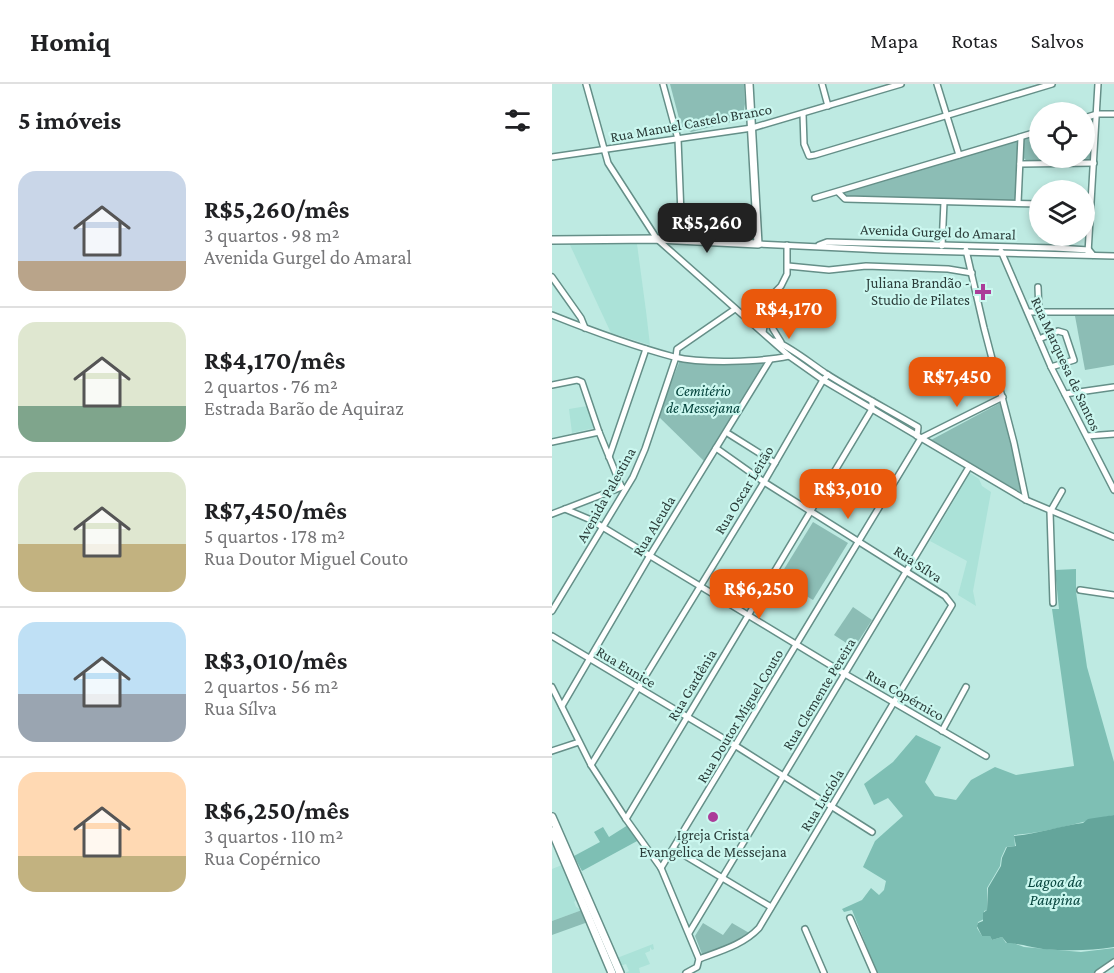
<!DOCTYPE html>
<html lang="pt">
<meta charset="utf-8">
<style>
:root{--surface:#fff;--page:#f2f2f2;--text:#202124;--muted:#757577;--line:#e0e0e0;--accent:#ea580c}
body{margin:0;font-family:"Crimson Pro",serif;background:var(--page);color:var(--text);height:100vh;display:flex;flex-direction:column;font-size:22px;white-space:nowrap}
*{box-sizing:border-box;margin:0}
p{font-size:20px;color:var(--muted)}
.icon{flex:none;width:33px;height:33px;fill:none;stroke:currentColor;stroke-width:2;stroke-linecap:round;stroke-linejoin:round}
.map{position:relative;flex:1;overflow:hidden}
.panel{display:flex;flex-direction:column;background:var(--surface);width:552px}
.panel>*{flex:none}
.controls{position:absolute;left:477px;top:18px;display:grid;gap:12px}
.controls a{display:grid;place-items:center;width:66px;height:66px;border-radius:50%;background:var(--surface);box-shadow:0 3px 9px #0003;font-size:30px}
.price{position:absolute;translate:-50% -51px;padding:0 14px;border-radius:12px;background:var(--accent);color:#fff;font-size:20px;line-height:39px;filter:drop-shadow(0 2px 3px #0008)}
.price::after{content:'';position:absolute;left:50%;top:36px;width:18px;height:14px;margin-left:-9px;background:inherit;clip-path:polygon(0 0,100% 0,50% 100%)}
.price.current{background:#222;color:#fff}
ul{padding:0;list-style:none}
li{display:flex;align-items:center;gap:18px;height:150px;padding:0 18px}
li+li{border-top:2px solid var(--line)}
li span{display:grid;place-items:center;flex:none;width:168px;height:120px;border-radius:18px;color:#555}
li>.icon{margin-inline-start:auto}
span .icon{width:72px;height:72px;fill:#fffc;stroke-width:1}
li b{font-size:26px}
h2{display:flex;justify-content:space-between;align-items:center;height:72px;padding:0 18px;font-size:26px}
header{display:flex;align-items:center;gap:36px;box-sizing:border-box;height:84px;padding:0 30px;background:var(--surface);border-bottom:2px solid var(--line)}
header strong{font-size:28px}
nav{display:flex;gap:33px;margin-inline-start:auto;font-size:21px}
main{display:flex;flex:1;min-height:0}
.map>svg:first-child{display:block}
.built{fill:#abe2d8}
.green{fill:#8cbdb5}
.forest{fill:#7ebfb4}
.water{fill:#64a59b}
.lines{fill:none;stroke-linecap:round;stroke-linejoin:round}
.minor-casing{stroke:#658f88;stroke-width:8}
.major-casing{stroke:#658f88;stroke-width:10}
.minor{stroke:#fff;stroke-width:5}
.major{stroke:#fff;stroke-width:7}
.poi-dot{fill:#ab3c99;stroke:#cbf7ef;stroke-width:2}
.labels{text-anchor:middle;stroke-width:4.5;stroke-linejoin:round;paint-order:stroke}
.street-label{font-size:15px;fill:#2b3d3a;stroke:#cbf7ef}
.poi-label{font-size:15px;fill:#2b3d3a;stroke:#cbf7ef;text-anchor:end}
.park-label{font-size:15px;font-style:italic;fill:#03423b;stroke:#cbf7ef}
.water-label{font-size:16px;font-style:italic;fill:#09463f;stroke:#cbf7ef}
</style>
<header>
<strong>Homiq</strong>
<nav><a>Mapa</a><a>Rotas</a><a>Salvos</a></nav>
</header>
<main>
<section class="panel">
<h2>5 imóveis<svg class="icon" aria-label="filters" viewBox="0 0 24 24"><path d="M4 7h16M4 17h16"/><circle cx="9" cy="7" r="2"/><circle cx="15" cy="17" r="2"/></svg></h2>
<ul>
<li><span style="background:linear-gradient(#c9d6e8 75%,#b9a48a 0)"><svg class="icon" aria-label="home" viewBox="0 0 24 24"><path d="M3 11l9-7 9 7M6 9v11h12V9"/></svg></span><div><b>R$5,260/mês</b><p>3 quartos · 98 m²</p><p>Avenida Gurgel do Amaral</p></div></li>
<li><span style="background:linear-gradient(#dfe7d0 70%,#7fa58c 0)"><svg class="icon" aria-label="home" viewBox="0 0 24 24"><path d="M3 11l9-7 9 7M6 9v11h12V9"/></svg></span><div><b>R$4,170/mês</b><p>2 quartos · 76 m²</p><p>Estrada Barão de Aquiraz</p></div></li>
<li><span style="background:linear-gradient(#dfe7d0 60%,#c2b280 0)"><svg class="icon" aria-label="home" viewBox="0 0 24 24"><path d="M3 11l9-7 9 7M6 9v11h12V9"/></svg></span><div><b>R$7,450/mês</b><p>5 quartos · 178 m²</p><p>Rua Doutor Miguel Couto</p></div></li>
<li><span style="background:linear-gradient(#bfe0f5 60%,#9aa5b1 0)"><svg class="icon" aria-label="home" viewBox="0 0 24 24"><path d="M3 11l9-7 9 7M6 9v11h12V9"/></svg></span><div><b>R$3,010/mês</b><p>2 quartos · 56 m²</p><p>Rua Sílva</p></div></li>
<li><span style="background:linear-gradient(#ffd9b3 70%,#c2b280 0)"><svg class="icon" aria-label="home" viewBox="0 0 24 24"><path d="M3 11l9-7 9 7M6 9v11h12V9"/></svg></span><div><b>R$6,250/mês</b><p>3 quartos · 110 m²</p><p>Rua Copérnico</p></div></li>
</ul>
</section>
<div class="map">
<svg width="562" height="889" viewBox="0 0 562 889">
<rect width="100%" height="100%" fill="#beeae2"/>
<g class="built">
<path d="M85,160L94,227L98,261L59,249L18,161Z"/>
<path d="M35,322L42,344L20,349L17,325Z"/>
<path d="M418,389L427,395L430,402L439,408L421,507L424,522L406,511L415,477L378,457Z"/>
<path d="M10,781L25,815L22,818L24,823L30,826L0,837V785Z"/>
<path d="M101,860L102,865L100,866L98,863V867L93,869L98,880L87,884L88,889H73L77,887L74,880L68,882L65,874Z"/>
</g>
<g class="green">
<path d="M118,0H192L193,20L191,31L183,37L139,48L129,42Z"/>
<path d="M541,34L539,76H474L470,73L472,52L487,48L488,74H532L533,36Z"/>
<path d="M469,53L466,119L293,115L287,108Z"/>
<path d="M523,232H562V281L533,286Z"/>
<path d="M128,276L219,277L154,379L106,332Z"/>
<path d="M448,319L471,407L470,409L379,356Z"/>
<path d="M261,438L296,459L261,516L226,495Z"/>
<path d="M301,523L320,536L302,564L282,551Z"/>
<path d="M30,826L36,838L0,851V837Z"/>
<path d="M151,839L171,851L180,839L199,850L174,863L150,870L143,852Z"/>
</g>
<g class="forest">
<path d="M524,485V508L535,583L562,678V731C530,737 496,749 462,751L463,762L454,763L449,774L448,782L435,804V826L432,827V835L426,838L425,844L430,852H438L440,856L450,853L454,859L459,858L472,863L529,868L562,864V878L544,889H325L300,826L292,828L290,825L310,816L319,804L327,811L332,806L334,797L311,783L323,757L351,732L336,714L322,721L312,700L341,678L364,651L389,663L373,698L383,712L404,716L419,696L443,683L464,691L522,682L500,525H507L503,486Z"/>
<path d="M76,741L87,756L30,787L22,772L48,758L42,748L51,743L57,753Z"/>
</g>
<path class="water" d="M562,731V863C538,867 515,867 491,865C483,864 459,858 455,859L450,853L440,856L438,852H430L425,842L426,839L431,837V829L435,826L436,804L449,782L450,774L455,763L464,762L462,752C485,750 507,742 531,739L536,735Z"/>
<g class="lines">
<defs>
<g id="minor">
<path d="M34,0L56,79L105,155L237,272L271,296L474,416L562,453"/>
<path d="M111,0L126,55L130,156"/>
<path d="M270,0L276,22"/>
<path d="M385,0L407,71"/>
<path d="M251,30L252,60L257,72L263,71L500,0"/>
<path d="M532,34L545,30H562"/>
<path d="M0,73L200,44L349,0"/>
<path d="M468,80L542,79"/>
<path d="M286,108L293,115L488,120"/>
<path d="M263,114L488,47"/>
<path d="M466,119L469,53"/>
<path d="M206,160L332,166L562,172"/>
<path d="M267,161L275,158L503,164L537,166L541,171"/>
<path d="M390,162L392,118"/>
<path d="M414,166L432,244L462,359L474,416"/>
<path d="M449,167L499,283L562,406"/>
<path d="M536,169L546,0"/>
<path d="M236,182L277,186L314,182L396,185L420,189"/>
<path d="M0,193L29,234L33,244"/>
<path d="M486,203L487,228"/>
<path d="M476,228H562"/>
<path d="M216,230L221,245L229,258"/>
<path d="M0,231C40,247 81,262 122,273C151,280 209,278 237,272"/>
<path d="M211,248L217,214L229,202L235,190V161"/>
<path d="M487,255L506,247L513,249L522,276L499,283"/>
<path d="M222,257C233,259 261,281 273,289C303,308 335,325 366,343L365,352"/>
<path d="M0,301L25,296L30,298L47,348L69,402"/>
<path d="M513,310L562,303"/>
<path d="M177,350L223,379"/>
<path d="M535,352L562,350"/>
<path d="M0,358L47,348"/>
<path d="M57,373L94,265"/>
<path d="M13,425L39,436L293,590L434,672"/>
<path d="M0,430L70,403"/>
<path d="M528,506L562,511"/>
<path d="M501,519L498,428L510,407"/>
<path d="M0,527L81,393L93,365L124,273L125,265L183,225"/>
<path d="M0,552L184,662L320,748"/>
<path d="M0,603L39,681L74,735L109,784L147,875L145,883L134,889"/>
<path d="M10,622L97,473L218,276"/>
<path d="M390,647L414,603"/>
<path d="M0,667L27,658"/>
<path d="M39,681L212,398L271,296L276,291"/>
<path d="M74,735L320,325V317"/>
<path d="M122,765L219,823"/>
<path d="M109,784L369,354L451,313"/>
<path d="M298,834L322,889"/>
<path d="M253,845L272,889"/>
<path d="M137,849L417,383"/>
<path d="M147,875C168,867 191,861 207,844L400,521L393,512L212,398L164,364"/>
<path d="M546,889L562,878"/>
</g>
<g id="major">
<path d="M0,156L105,155L206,160L197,0"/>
<path d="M0,733L68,889"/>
<path d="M0,747L60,889"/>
</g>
</defs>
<use href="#minor" class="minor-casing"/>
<use href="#major" class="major-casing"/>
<use href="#minor" class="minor"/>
<use href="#major" class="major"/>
</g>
<g class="poi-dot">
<path d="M428 199h6v6h6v6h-6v6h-6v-6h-6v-6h6z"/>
<circle cx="161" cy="733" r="6"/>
</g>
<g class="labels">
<g class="street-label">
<text transform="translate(139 39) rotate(-10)" y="5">Rua Manuel Castelo Branco</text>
<text transform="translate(386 148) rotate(2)" y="5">Avenida Gurgel do Amaral</text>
<text transform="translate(514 280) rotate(65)" y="5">Rua Marquesa de Santos</text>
<text transform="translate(192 406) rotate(-59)" y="5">Rua Oscar Leitão</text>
<text transform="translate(54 411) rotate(-61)" y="5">Avenida Palestina</text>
<text transform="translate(102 442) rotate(-59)" y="5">Rua Aleuda</text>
<text transform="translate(366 480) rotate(33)" y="5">Rua Sílva</text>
<text transform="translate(74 583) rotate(31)" y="5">Rua Eunice</text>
<text transform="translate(140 601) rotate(-59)" y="5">Rua Gardênia</text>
<text transform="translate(267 610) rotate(-59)" y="5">Rua Clemente Pereira</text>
<text transform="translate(353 611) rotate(30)" y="5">Rua Copérnico</text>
<text transform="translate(188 632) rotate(-59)" y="5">Rua Doutor Miguel Couto</text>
<text transform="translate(270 716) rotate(-59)" y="5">Rua Lucíola</text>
</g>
<g class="poi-label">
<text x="418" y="204">Juliana Brandão -<tspan x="418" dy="17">Studio de Pilates</tspan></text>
<text x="161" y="756" text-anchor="middle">Igreja Crista<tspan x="161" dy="17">Evangelica de Messejana</tspan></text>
</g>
<g class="park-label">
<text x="151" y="312">Cemitério<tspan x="151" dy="17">de Messejana</tspan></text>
</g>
<g class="water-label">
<text x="503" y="803">Lagoa da<tspan x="503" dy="18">Paupina</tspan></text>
</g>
</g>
</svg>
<div class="controls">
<a><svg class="icon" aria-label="locate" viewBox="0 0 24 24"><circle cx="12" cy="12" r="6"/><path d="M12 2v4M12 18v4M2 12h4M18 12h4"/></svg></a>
<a><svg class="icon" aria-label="layers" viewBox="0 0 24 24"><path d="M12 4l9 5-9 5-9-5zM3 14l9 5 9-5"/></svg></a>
</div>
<b class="price current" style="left:155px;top:170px">R$5,260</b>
<b class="price" style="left:237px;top:256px">R$4,170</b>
<b class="price" style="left:405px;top:324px">R$7,450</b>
<b class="price" style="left:296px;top:436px">R$3,010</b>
<b class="price" style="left:207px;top:536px">R$6,250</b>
</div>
</main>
